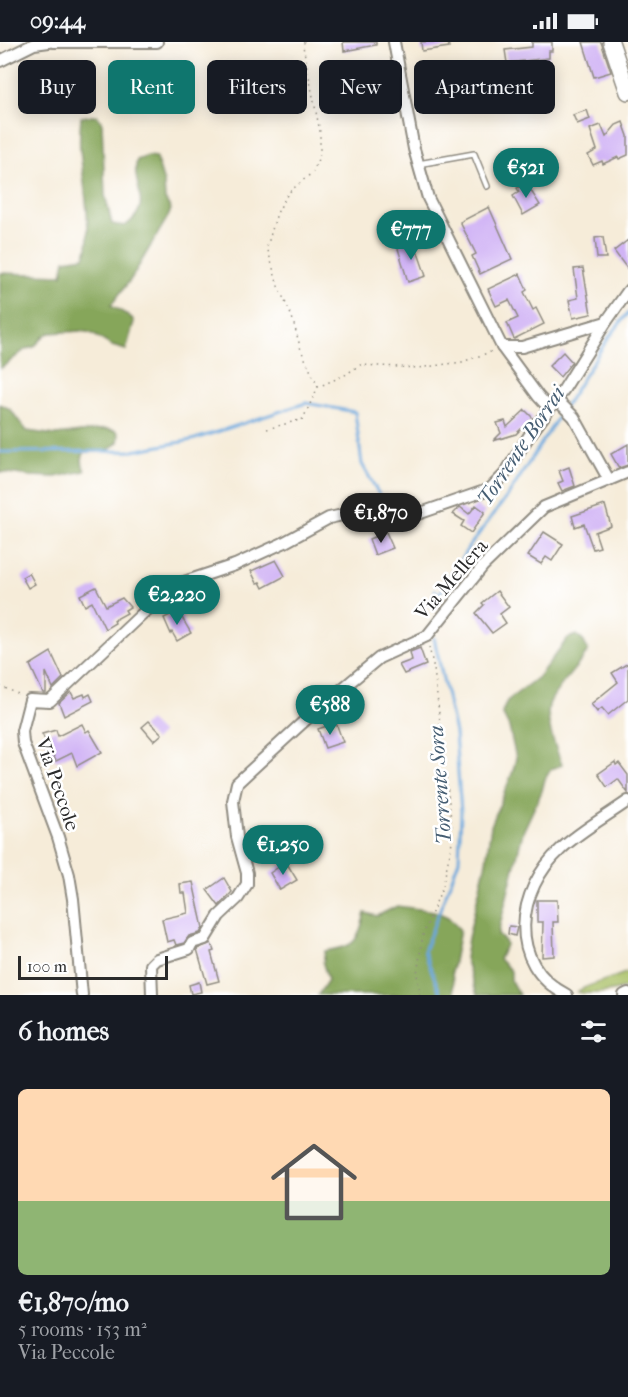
<!DOCTYPE html>
<meta charset="utf-8">
<style>
:root{--surface:#171b24;--page:#242831;--text:#f1f3f6;--muted:#9ea1a6;--accent:#0f766e}
body{margin:0;font-family:"IM FELL French Canon",serif;background:var(--page);color:var(--text);height:100vh;display:flex;flex-direction:column;font-size:22px;white-space:nowrap}
*{box-sizing:border-box;margin:0}
p{font-size:20px;color:var(--muted)}
.icon{flex:none;width:33px;height:33px;fill:none;stroke:currentColor;stroke-width:2;stroke-linecap:round;stroke-linejoin:round}
.map{position:relative;height:953px;overflow:hidden}
.drawer{display:flex;flex-direction:column;background:var(--surface);flex:1}
.drawer>*{flex:none}
.hud{position:absolute;left:18px;top:18px;width:592px;height:54px;display:flex;gap:12px}
.scale{position:absolute;left:18px;bottom:15px;width:150px;box-sizing:border-box;padding-left:6px;border:3px solid #2b2b2b;border-top:0;font-size:16px;line-height:21px;white-space:nowrap;color:#2b2b2b;-webkit-text-stroke:4px #fff;paint-order:stroke}
.price{position:absolute;translate:-50% -51px;padding:0 14px;border-radius:21px;background:var(--accent);color:#fff;font-size:20px;line-height:39px;filter:drop-shadow(0 2px 3px #0008)}
.price::after{content:'';position:absolute;left:50%;top:36px;width:18px;height:14px;margin-left:-9px;background:inherit;clip-path:polygon(0 0,100% 0,50% 100%)}
.price.current{background:#222;color:#fff}
ul{padding:0;list-style:none}
li{display:grid;align-content:center;gap:12px;height:318px;padding:0 18px}
li span{display:grid;place-items:center;height:186px;border-radius:9px;color:#555}
li>.icon{margin-inline-start:auto}
span .icon{width:108px;height:108px;fill:#fffc;stroke-width:1}
li b{font-size:26px}
h2{display:flex;justify-content:space-between;align-items:center;height:72px;padding:0 18px;font-size:26px}
.pill{padding:0 21px;border-radius:9px;background:var(--surface);box-shadow:0 3px 15px #0003;font-size:21px;line-height:54px}
.pill.current{background:var(--accent);color:#fff}
.status{display:flex;justify-content:space-between;align-items:center;height:42px;padding:0 30px;background:var(--surface);direction:ltr}
.status svg{height:16px;fill:currentColor}
.map>svg:first-child{display:block}
.green{fill:#a8bf64;stroke:#6a7548;stroke-width:1.5}
.forest{fill:#86a65a;stroke:#586842;stroke-width:1.5}
.lines{fill:none;stroke-linecap:round;stroke-linejoin:round}
.stream{stroke:#6ba7dc;stroke-width:3}
.building{fill:#d0b3f5}
.lane-casing{stroke:#908c82;stroke-width:8}
.street-casing{stroke:#908c82;stroke-width:14}
.secondary-casing{stroke:#908c82;stroke-width:18}
.path{stroke:#908c82;stroke-width:1.5;stroke-dasharray:1.5 4.5;stroke-linecap:butt}
.lane{stroke:#fff;stroke-width:5}
.street{stroke:#fff;stroke-width:10}
.secondary{stroke:#fff;stroke-width:15}
.labels{text-anchor:middle;stroke-width:5;stroke-linejoin:round;paint-order:stroke}
.street-label{font-size:20px;fill:#2b2b2b;stroke:#fff}
.water-label{font-size:21px;font-style:italic;fill:#455d72;stroke:#fff}
</style>
<div class="status"><b>09:44</b><svg viewBox="0 0 49 12"><path d="M0 12V9h3v3zM5 12V6h3v6zM10 12V3h3v9zM15 12V0h3v12zM26 1h20v11H26zM47 4h2v5h-2z"/></svg></div>
<div class="map">
<svg width="628" height="953" viewBox="0 0 628 953">
<rect width="100%" height="100%" fill="#fff"/>
<filter id="ink" filterUnits="userSpaceOnUse"><feTurbulence type="fractalNoise" baseFrequency=".0167" numOctaves="2"/><feDisplacementMap in="SourceGraphic" scale="12" xChannelSelector="R" yChannelSelector="G"/><feConvolveMatrix kernelMatrix="1 2 1 2 8 2 1 2 1" color-interpolation-filters="sRGB"/></filter>
<filter id="wash" filterUnits="userSpaceOnUse"><feTurbulence type="fractalNoise" baseFrequency=".008" numOctaves="4" result="noise"/><feDisplacementMap in="SourceGraphic" scale="24" xChannelSelector="R" yChannelSelector="G"/><feGaussianBlur stdDeviation="1.35" result="paint"/><feColorMatrix in="noise" values="0 0 0 0 0 0 0 0 0 0 0 0 0 0 0 0 0 1.4 0 .05"/><feComposite in="paint" operator="in"/></filter>
<g filter="url(#wash)">
<rect width="100%" height="100%" fill="#f6ecd9"/>
<path class="green" d="M628,930V945C614,950 590,953 577,950C582,944 617,935 628,930Z"/>
<g class="forest">
<path d="M97,73L102,81L105,153L112,182L125,184C156,162 130,145 137,118L148,114L156,115L164,141L165,157L171,167L169,173L131,237L111,263L132,276L134,280L126,308L112,304L91,291L81,289L49,291L44,294L34,305L26,307L0,327V231L62,233L65,218L84,215C94,200 82,129 80,108C79,97 80,86 81,75Z"/>
<path d="M0,362L10,367L27,389L56,393L106,387L117,389L119,394L118,400L107,409L85,410C80,416 82,423 85,429L55,435L30,434L0,430Z"/>
<path d="M577,593L584,600L588,609C579,624 553,649 549,663C545,681 556,706 562,723L551,727L545,737L542,749L523,790L499,887L498,893L505,899L506,903L499,917L511,929V939L519,953H477L465,916L468,896L486,820L491,784L513,729L516,716L509,685L502,671L507,659L538,635L568,596Z"/>
<path d="M397,864L434,869L448,875L460,888L452,930L454,953H318L328,938L323,922L325,909C355,904 357,902 365,871L377,874Z"/>
</g>
<g class="lines">
<g class="stream">
<path d="M0,410L133,409L192,398L306,361L355,370L362,422L390,472"/>
<path d="M435,548L438,554L437,564"/>
<path d="M438,554L468,506L509,452L607,298L628,271"/>
<path d="M434,596L455,691L461,770L459,818L424,909L441,953"/>
</g>
</g>
<g id="blocks">
<g class="building">
<path d="M343,0H376V3L344,9Z"/>
<path d="M421,0H448L449,5L422,9Z"/>
<path d="M532,0H552V9H549V16L507,21L505,8L532,5Z"/>
<path d="M583,0H601L611,30L594,35Z"/>
<path d="M372,49L373,58L362,60L361,50Z"/>
<path d="M587,68L590,77L577,82L573,73Z"/>
<path d="M623,80L628,94V113L619,117L618,115L603,122L602,119L593,123L588,113L597,108L590,87L601,83L606,95L616,83Z"/>
<path d="M526,141L540,163L523,173L513,154L519,150L517,146Z"/>
<path d="M489,165L512,217L480,232L472,214L476,212L460,180Z"/>
<path d="M603,195L606,216H597L595,196Z"/>
<path d="M628,198V228L614,209Z"/>
<path d="M414,199L426,234L408,240L397,203Z"/>
<path d="M583,226L591,272L573,276L569,258L578,256L574,227Z"/>
<path d="M520,232L527,248L524,250L533,268L536,266L544,282L514,297L507,281L518,276L509,258L496,264L488,247Z"/>
<path d="M563,310L572,320L560,335L549,324Z"/>
<path d="M525,368L533,376L523,388L521,387L516,392L493,399L501,391L497,381L505,379L507,385Z"/>
<path d="M628,402V423L619,426L611,412Z"/>
<path d="M569,425L575,444L562,449L558,441L563,439L559,429Z"/>
<path d="M476,463L485,470L471,491L461,484L464,479L453,472L460,465L469,472Z"/>
<path d="M605,463L611,484L595,490L600,505L593,507L584,482L575,485L572,474Z"/>
<path d="M386,490L393,506L375,513L369,497Z"/>
<path d="M544,490L563,502L552,519L546,515L541,522L528,514Z"/>
<path d="M276,518L285,534L263,546L260,540L257,541L251,529Z"/>
<path d="M29,531L35,542L28,546L22,535Z"/>
<path d="M96,545L106,564L122,556L130,565L125,568L127,571L114,578L115,581L105,587L92,560L85,564L80,553Z"/>
<path d="M497,549L509,565L500,572L506,581L492,591L476,571L484,563L482,561Z"/>
<path d="M178,569L191,591L177,599L172,590L171,592L164,576Z"/>
<path d="M420,606L426,623L404,632L399,623L412,618L410,610Z"/>
<path d="M51,610L63,636L53,646L46,630V651H43L30,623Z"/>
<path d="M628,621V657L608,673L602,666L597,670L591,662L618,640L612,631Z"/>
<path d="M71,650L74,656L84,652L85,655L90,652L93,659L64,674L59,661Z"/>
<path d="M149,679L162,692L154,699L142,685Z"/>
<path d="M336,681L343,700L325,706L318,687Z"/>
<path d="M82,682L86,690L89,688L102,710L77,724L72,711L56,719L42,692L56,688L58,694Z"/>
<path d="M615,720L616,723L619,721L628,733V751L618,737L607,745L598,732Z"/>
<path d="M286,820L297,838L280,848L270,831Z"/>
<path d="M224,836L232,850L219,864L207,848Z"/>
<path d="M193,840L203,886L200,891L189,894L184,901L176,903L174,898L167,900L162,877L188,871L185,851H181L180,842Z"/>
<path d="M537,858H557L558,880H553L554,914L542,915L543,880H537Z"/>
<path d="M509,884L517,885L515,894L508,892Z"/>
<path d="M211,901L214,909L211,910L219,939L207,942L197,907Z"/>
<path d="M199,940L201,950L191,952L189,943Z"/>
</g>
</g>
</g>
<g filter="url(#ink)">
<use href="#blocks" fill-opacity="0" stroke="#908c82" stroke-width="1.5"/>
<g class="lines">
<defs>
<path id="lane" d="M418,122L474,112L487,144"/>
<g id="street">
<path d="M53,0H157"/>
<path d="M394,0L414,107L428,156L502,305L538,354L549,366"/>
<path d="M0,19L34,2L49,0"/>
<path d="M502,305H522L606,280"/>
<path d="M556,357L574,375L609,438"/>
<path d="M82,953L73,857L69,833L58,795L23,701L22,689L30,658L50,659L142,572L181,541L235,523L283,501L329,476L352,471L370,475L400,476L415,473L490,447L504,433L529,394L564,347L606,280L628,249"/>
<path d="M152,953L151,923L157,917L189,907L192,901L205,897L219,874L238,856L247,842V831L237,795L233,759L237,741L312,672L379,616L427,594L483,524L544,465L628,430"/>
<path d="M567,953C506,922 516,848 561,807C580,789 607,774 628,759"/>
<path d="M624,953L628,951"/>
</g>
<path id="secondary" d="M611,0L628,50"/>
</defs>
<use href="#lane" class="lane-casing"/>
<use href="#street" class="street-casing"/>
<use href="#secondary" class="secondary-casing"/>
<g class="path">
<path d="M304,0L303,4L320,90V112L313,130L288,151L277,171L267,205L278,244L292,275L301,308L318,345"/>
<path d="M267,387L303,377L318,345L345,333L360,323L418,326L462,320L493,309"/>
<path d="M0,644L21,653"/>
<path d="M420,953L417,932L423,893L443,843L453,795L434,627L429,605"/>
</g>
<use href="#lane" class="lane"/>
<use href="#street" class="street"/>
<use href="#secondary" class="secondary"/>
</g>
</g>
<g class="labels">
<g class="street-label">
<text transform="translate(451 537) rotate(-49)" y="7">Via Mellera</text>
<text transform="translate(58 742) rotate(71)" y="7">Via Peccole</text>
</g>
<g class="water-label">
<text transform="translate(521 404) rotate(-56)" y="7">Torrente Borrai</text>
<text transform="translate(440 743) rotate(-94)" y="7">Torrente Sora</text>
</g>
</g>
</svg>
<div class="scale">100 m</div>
<b class="price" style="left:526px;top:157px">€521</b>
<b class="price" style="left:411px;top:219px">€777</b>
<b class="price current" style="left:381px;top:502px">€1,870</b>
<b class="price" style="left:177px;top:584px">€2,220</b>
<b class="price" style="left:330px;top:694px">€588</b>
<b class="price" style="left:283px;top:834px">€1,250</b>
<div class="hud">
<a class="pill">Buy</a>
<a class="pill current">Rent</a>
<a class="pill">Filters</a>
<a class="pill">New</a>
<a class="pill">Apartment</a>
</div>
</div>
<section class="drawer">
<h2>6 homes<svg class="icon" aria-label="filters" viewBox="0 0 24 24"><path d="M4 7h16M4 17h16"/><circle cx="9" cy="7" r="2"/><circle cx="15" cy="17" r="2"/></svg></h2>
<ul>
<li><span style="background:linear-gradient(#ffd9b3 60%,#8fb573 0)"><svg class="icon" aria-label="home" viewBox="0 0 24 24"><path d="M3 11l9-7 9 7M6 9v11h12V9"/></svg></span><div><b>€1,870/mo</b><p>5 rooms · 153 m²</p><p>Via Peccole</p></div></li>
</ul>
</section>
